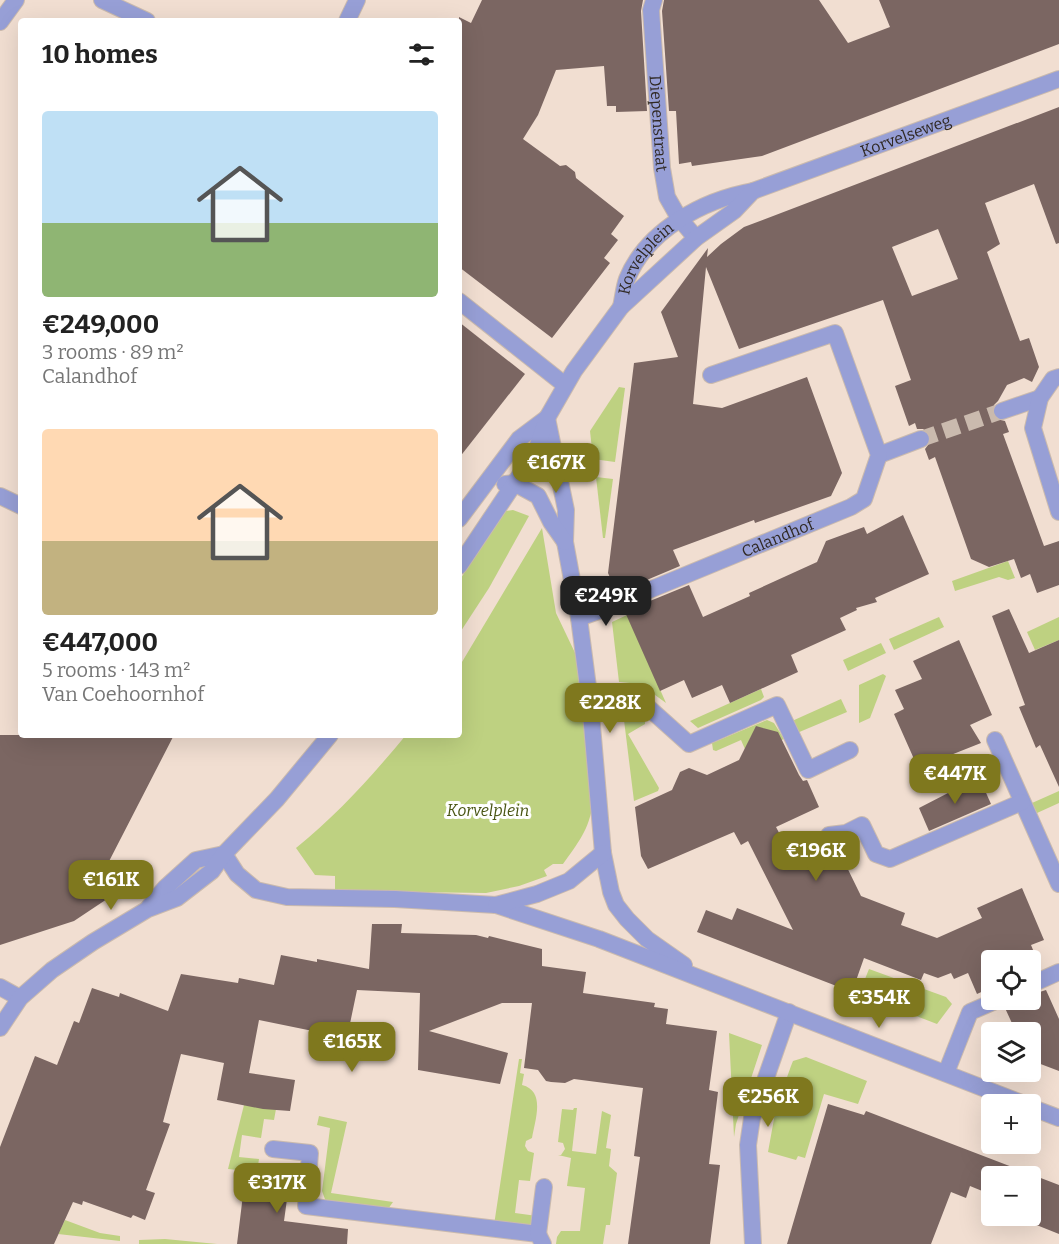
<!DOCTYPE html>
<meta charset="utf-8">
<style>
:root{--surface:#fff;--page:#f6f6f6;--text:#222;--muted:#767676;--accent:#7f781e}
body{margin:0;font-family:Bitter,serif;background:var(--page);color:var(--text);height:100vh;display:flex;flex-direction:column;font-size:22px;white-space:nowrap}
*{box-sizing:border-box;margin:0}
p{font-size:20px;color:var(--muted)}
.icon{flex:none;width:33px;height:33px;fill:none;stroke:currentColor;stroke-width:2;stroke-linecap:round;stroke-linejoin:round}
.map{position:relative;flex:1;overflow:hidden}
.side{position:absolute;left:18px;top:18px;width:444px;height:720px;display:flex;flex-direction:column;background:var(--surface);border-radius:6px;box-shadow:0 6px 24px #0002}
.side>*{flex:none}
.buttons{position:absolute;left:981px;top:950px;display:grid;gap:12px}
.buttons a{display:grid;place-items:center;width:60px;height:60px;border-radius:6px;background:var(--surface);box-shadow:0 6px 24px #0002;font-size:30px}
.price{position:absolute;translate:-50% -51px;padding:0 14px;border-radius:12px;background:var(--accent);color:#fff;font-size:20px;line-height:39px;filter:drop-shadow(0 2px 3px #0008)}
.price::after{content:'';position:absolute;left:50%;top:36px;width:18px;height:14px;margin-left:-9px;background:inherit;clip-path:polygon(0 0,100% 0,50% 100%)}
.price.active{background:#222;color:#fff}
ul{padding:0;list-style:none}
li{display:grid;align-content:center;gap:12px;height:318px;padding:0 24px}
li span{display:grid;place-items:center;height:186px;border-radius:6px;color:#555}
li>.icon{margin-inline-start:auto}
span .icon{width:108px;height:108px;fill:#fffc;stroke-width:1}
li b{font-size:26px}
h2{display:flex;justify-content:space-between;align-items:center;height:72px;padding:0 24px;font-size:26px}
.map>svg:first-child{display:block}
.green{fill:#bed181}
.building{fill:#7b6662;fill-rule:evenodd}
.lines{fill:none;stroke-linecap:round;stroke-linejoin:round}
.minor-tunnel{stroke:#cabaae;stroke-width:16;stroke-dasharray:16 8;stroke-linecap:butt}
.minor-casing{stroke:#cabaae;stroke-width:18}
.tertiary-casing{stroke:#cabaae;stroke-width:18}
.minor{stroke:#979fd6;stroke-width:16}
.tertiary{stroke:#979fd6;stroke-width:16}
.labels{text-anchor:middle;stroke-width:6;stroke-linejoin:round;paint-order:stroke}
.street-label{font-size:16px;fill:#302924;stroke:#fff}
.park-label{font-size:16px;font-style:italic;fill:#495513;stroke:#fff}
</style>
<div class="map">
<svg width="1059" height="1244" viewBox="0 0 1059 1244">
<rect width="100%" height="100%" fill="#f1ded1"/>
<g class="green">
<path d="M619,387L625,388L615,462L593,459L590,431Z"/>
<path d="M596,477L613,479L605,538H603Z"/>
<path d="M513,510L529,516L489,588L459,634V581L505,511Z"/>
<path d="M542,528L556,613L577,657L593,803C589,830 578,843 563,864H553L544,870L547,876L519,886L486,893L335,891V876L315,875L296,848C338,814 372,776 406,735H459V667Z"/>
<path d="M1008,561L1015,578L1008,580L999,577L955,591L952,581Z"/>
<path d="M627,615L666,703L640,684L619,682L612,622Z"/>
<path d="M939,617L944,627L894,650L889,639Z"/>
<path d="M1059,617V640L1035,650L1027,632Z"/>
<path d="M881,643L886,653L848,671L843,660Z"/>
<path d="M883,674L886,676L870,718L859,723V685Z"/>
<path d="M761,689L764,697L761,700L698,728L690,721Z"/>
<path d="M841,699L847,712L797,733L792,721Z"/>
<path d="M629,708L645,720V724L628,734L659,788L658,791L634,801L623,712Z"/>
<path d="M767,720L774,723L784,739L779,741L763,728C749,734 747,741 748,756L741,740L716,751L713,750L712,743Z"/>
<path d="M1059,791V803L1037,813L1032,803Z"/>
<path d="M869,969L946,997L952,1004L937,1024L859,994Z"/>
<path d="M729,1033L762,1045L736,1124L734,1137Z"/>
<path d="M806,1057L867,1081L858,1104L824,1094L805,1158L798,1156L796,1160L768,1152L776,1108L791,1066L793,1061Z"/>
<path d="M519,1059H522L520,1073L524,1074L522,1085C546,1091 535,1120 532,1138L526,1141L525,1146L528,1151L534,1153L530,1181L519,1180L515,1213L537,1216L533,1226L494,1225Z"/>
<path d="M244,1105L276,1109L274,1120L264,1119L261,1138L242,1135L239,1157L259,1159L257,1172L228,1169Z"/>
<path d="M574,1108H577L572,1151L596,1154L602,1111L611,1115L606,1148L611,1149L609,1166L617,1173L610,1225H606L603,1244H556L557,1237L561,1231H580L585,1188L567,1186L571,1158L558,1155H561L565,1149L563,1143L558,1142L562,1109L573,1110Z"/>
<path d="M319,1116L347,1122L331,1193L393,1202L388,1209L326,1202L322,1191L330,1128L317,1125Z"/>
<path d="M65,1220L100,1233L120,1236V1241L58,1234Z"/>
<path d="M165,1239L217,1244H139V1240Z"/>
</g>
<g class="building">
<path d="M482,0H643L641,11L647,111L616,112V106H607L604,66L556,70L538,115L523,139L560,166L566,165L575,172L576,178L624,216L611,234L618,240L604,258L610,263L552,338L459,267V17L471,23Z"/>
<path d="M664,0H819L848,43L890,27L879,0H1059V44L762,156L692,166L691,162L679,164L676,111H669L662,11Z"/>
<path d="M1059,107V243L1056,244L1034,184L985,203L1000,244L987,252L1020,341L1029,338L1039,367L1032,382L1024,378L1007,385L998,401L994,405L992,414L996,419L1005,421L1009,432L1003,434L1044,546L1059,541V585L1037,593L1030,574L1021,578L1014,559L989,567L971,559L935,457L929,460L925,449L931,441V435L923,429H917L915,423L909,426L895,386L911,380L883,300L739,349L706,267L693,404L722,408L807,377L842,473L831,496L755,523L754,520L673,550L680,566L642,582L637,589L638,596L645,601H650L689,585L703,617L750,596L749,593L817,562L826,541L864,527L867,534L903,515L929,574L875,598L877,602L856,608L857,610L840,618L846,630L791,655L798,672L730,703L722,685L692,698L684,680L660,691L625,612L631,605V599L623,593H617L608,573L634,363L678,357L661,312L708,248L707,257L721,244L744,227ZM938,229L958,279L912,296L892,247Z"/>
<path d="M459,322L525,374L459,458Z"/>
<path d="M1009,609L1029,653L1059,640V787L1040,745L1036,748L1019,707L1025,705L992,616Z"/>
<path d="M959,640L992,715L970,725L981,743L918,768L894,714L904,709L895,690L922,679L913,661Z"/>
<path d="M756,726L778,732L799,775L803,781L807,780L819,807L776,827L798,869L838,849L861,896L905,913L901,925L937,938L982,918L977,908L1022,888L1044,940L1031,945L1038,962L1037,970L1030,973V960H992V987L977,994L968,973L954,979L951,973L938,978L924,973L921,980L864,958L852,992L697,932L706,910L732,920L737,908L793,930L748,841L741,845L734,832L648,869L641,856L635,807L672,790L680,772L689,768L707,775L739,760Z"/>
<path d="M0,735H174L103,873L116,893L74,921L0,945Z"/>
<path d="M979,777L991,804L929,831L919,808Z"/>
<path d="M372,924H402L401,933L476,935L488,938L489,936L542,949V966L586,972L583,993L655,1003L654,1007L668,1009L666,1024L717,1031L709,1090L718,1092L709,1164L720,1165L710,1244H628L640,1157L634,1156L643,1088L574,1079L565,1083L551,1082L546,1081L538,1070L524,1068L532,1003H502L429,1031L508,1053L500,1084L418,1070L420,993L357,990L347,1038L259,1020L249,1073L295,1080L290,1111L263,1109L217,1100L224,1063L181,1054L163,1122L170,1124L146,1190L155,1193L145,1220L133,1215L131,1218L83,1201L82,1205L73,1202L54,1244H0V1147L35,1056L57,1065L74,1021L79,1023L92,988L119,997L120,993L168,1011L181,974L238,983L239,978L274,985L281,955L317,962V959L369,969Z"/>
<path d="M1046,990L1059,1019V1071L1030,1060V1032H1016L1005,1008L1010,999H1030V995Z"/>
<path d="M828,1104L864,1115L866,1111L1059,1185V1234L1019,1218L1020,1215H1030V1176H992V1195L970,1186L966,1198L951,1192L931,1244H787Z"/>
<path d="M263,1166L291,1170L284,1221L348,1229L347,1244H237L246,1170L262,1172Z"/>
</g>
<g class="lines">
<g class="minor-tunnel">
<path d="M921,439L1002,411"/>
<path d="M621,603L647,591"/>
</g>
<defs>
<g id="minor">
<path d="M102,0L147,21"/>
<path id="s1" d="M654,0L651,10L662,168L667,197L679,218L696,238"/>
<path d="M347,21L357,0"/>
<path d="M0,22L16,0"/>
<path d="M459,301L565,385"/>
<path d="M1002,411L1040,398"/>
<path d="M879,455L921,439"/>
<path d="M0,496L21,506"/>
<path d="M1059,512L1033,428L1040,398L1053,379L1059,377"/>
<path id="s2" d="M647,591L851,507L864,499L879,455L835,333L711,375"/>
<path d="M579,618L621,603"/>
<path d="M590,702L624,697L641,701L689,744L777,705L808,770L850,750"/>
<path d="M995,740L1059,884"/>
<path d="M829,835L846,833L862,825L876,854L890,859L1022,802"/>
<path d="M1030,985L1059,972"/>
<path d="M0,987L20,998"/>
<path d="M946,1073L970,1012L1000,999"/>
<path d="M273,1149L310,1153L306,1206L538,1234L543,1244"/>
<path d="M538,1234L544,1187"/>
<path d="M753,1244L748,1145L752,1118L789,1012"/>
</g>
<g id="tertiary">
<path id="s3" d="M621,307C623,298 624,287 627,279C647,230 703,200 753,191L1059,79"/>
<path d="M547,418L566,510L565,542L579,618L590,702L603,853L611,892L616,905L627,919L647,939L684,965"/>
<path d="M505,484L514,483L538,496L551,522L565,542"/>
<path d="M459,519L519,439L547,418"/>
<path d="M459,566L536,451L547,418L574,371L621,307L696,238L734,211L753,191"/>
<path d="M224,854L237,874L256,890L287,897L395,899L496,905L599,939L1024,1104"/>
<path d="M496,905L537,894L569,881L603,853"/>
<path d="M149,907L165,888L196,860L224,854"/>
<path d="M0,1028L20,998L52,970L93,942L148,909L177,898L212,871L224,854L277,799L330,735"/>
<path d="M1030,1107L1059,1118"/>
</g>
</defs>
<use href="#minor" class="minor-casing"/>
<use href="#tertiary" class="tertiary-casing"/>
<use href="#minor" class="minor"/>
<use href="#tertiary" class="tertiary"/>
</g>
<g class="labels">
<g class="street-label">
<text dy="6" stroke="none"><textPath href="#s1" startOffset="124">Diepenstraat</textPath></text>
<text dy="6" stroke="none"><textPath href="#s3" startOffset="351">Korvelseweg</textPath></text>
<text dy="6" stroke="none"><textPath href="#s3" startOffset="56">Korvelplein</textPath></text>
<text dy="6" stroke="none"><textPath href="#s2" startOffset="141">Calandhof</textPath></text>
</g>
<g class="park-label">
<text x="488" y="816">Korvelplein</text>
</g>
</g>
</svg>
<div class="buttons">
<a><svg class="icon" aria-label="locate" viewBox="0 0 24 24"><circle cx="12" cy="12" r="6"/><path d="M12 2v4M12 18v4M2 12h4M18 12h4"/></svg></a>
<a><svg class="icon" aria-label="layers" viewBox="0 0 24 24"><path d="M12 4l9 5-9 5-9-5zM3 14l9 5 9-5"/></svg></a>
<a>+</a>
<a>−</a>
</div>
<b class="price" style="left:556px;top:494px">€167K</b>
<b class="price active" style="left:606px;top:627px">€249K</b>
<b class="price" style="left:610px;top:734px">€228K</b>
<b class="price" style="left:955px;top:805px">€447K</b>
<b class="price" style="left:816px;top:882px">€196K</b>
<b class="price" style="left:111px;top:911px">€161K</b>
<b class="price" style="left:879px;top:1029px">€354K</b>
<b class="price" style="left:352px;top:1073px">€165K</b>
<b class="price" style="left:768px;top:1128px">€256K</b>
<b class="price" style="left:277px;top:1214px">€317K</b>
<section class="side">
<h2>10 homes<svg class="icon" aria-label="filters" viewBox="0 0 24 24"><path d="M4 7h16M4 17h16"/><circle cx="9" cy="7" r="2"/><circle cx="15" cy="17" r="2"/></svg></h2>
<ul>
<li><span style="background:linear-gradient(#bfe0f5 60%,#8fb573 0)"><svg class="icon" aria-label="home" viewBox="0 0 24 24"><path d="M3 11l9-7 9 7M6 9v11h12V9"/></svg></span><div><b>€249,000</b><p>3 rooms · 89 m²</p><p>Calandhof</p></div></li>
<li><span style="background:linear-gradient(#ffd9b3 60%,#c2b280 0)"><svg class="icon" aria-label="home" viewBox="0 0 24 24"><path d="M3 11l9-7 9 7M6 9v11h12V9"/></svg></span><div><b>€447,000</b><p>5 rooms · 143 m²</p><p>Van Coehoornhof</p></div></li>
</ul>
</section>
</div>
